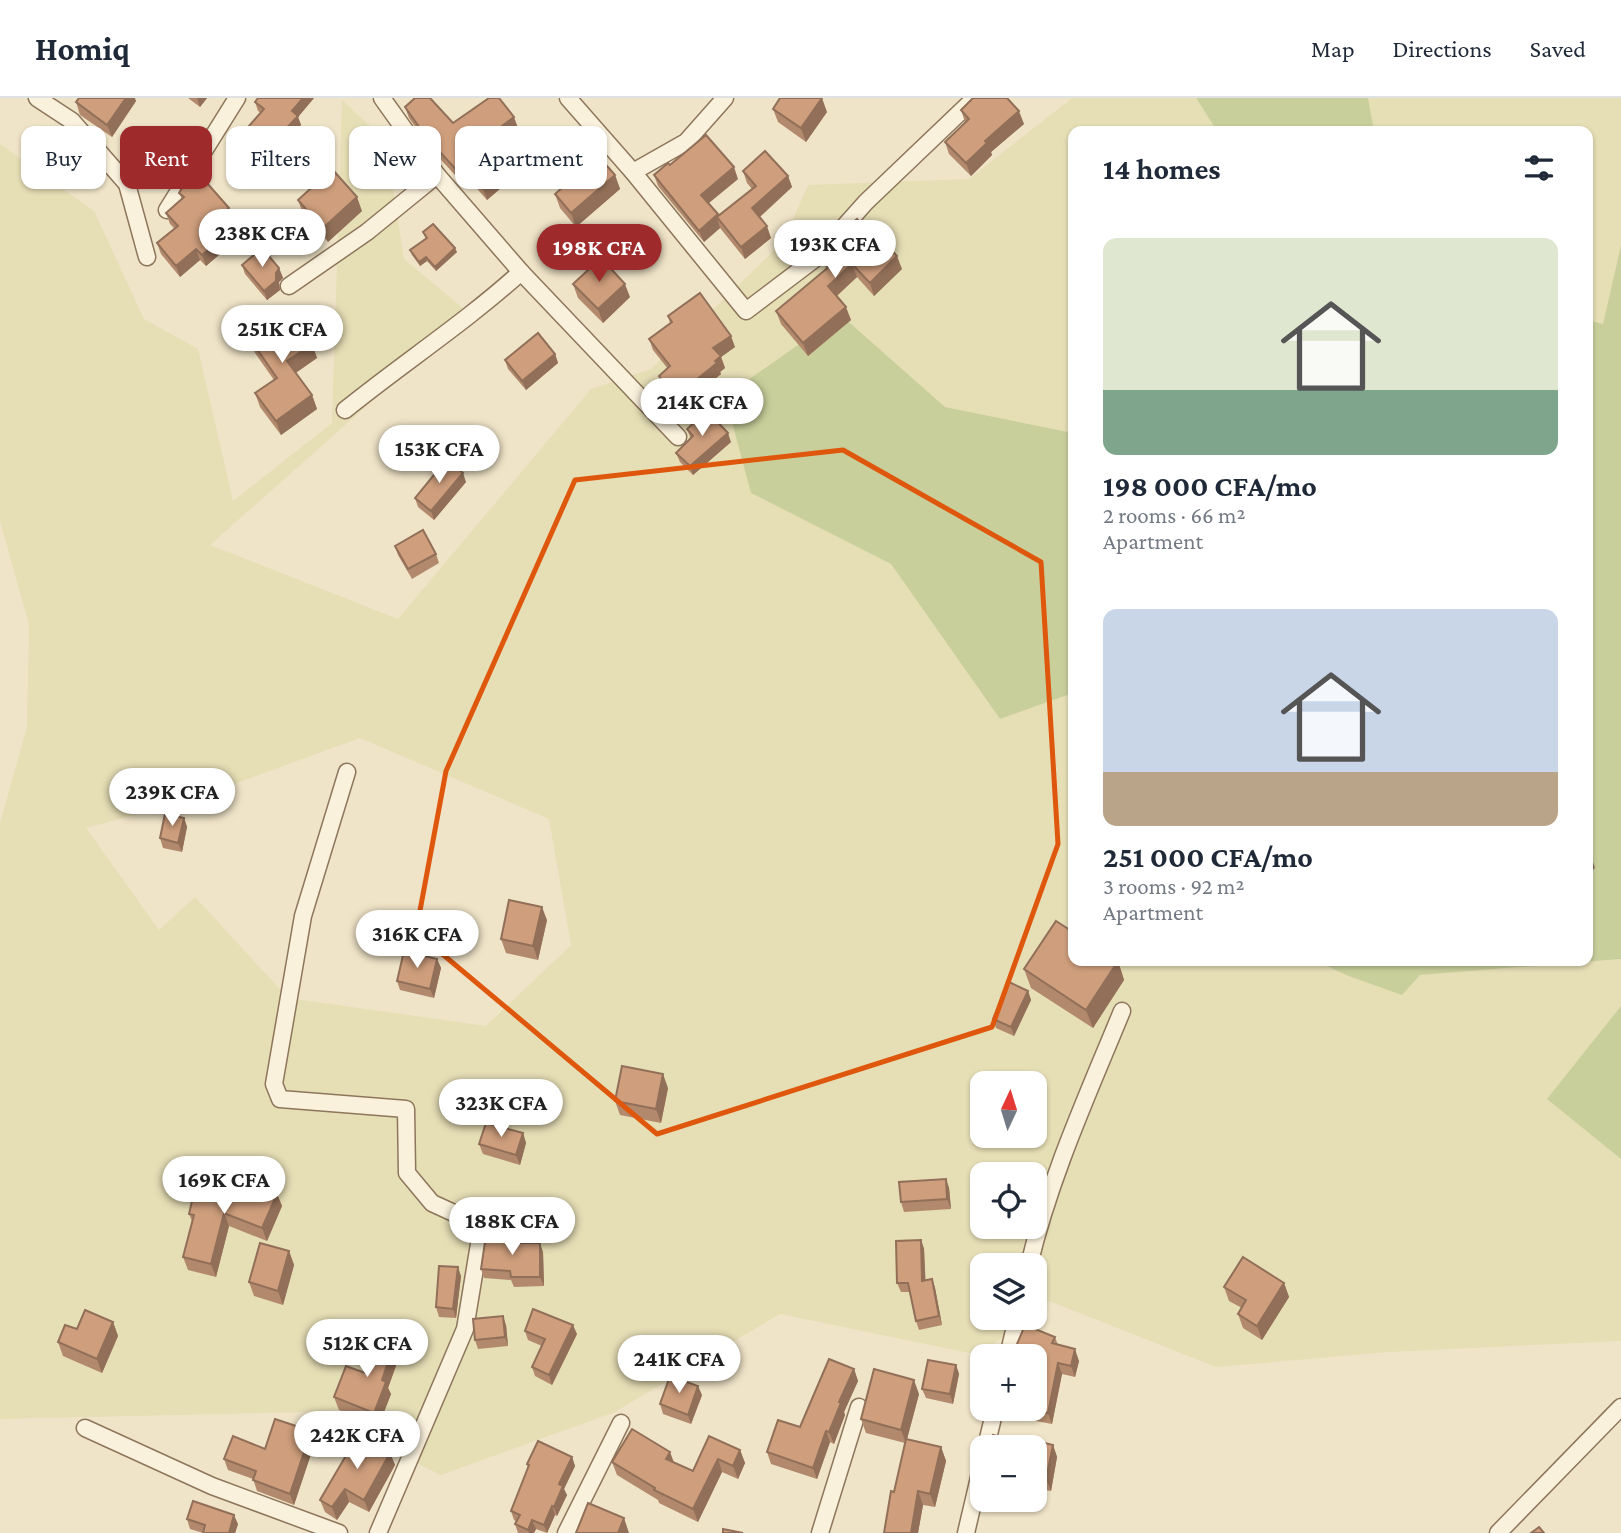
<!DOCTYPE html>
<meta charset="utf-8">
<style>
:root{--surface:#fff;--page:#f2f2f3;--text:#1f2937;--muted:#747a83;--line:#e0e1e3;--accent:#9e2a2b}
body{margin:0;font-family:"Crimson Pro",serif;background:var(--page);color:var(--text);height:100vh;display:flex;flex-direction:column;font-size:26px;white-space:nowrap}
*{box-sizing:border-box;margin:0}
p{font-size:23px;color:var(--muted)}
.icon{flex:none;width:38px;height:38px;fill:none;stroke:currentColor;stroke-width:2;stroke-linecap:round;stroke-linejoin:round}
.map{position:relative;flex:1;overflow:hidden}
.drawer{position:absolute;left:1068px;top:28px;width:525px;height:840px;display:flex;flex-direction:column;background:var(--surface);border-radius:14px;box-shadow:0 2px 5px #0004}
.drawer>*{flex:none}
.top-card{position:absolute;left:21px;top:28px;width:665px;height:63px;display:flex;gap:14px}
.needle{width:46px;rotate:4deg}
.tools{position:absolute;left:970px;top:973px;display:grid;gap:14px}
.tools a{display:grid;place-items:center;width:77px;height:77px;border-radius:14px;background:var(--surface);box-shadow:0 2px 5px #0004;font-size:35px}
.price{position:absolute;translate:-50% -60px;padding:0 16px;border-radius:24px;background:#fff;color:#222;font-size:23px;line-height:46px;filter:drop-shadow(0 2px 4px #0008)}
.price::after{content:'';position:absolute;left:50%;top:42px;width:21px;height:16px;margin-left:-10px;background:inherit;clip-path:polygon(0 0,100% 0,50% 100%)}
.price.active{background:var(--accent);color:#fff}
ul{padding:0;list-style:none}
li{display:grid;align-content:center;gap:14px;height:371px;padding:0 35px}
li span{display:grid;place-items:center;height:217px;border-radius:14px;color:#555}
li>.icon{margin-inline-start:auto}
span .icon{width:126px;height:126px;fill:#fffc;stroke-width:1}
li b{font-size:30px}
h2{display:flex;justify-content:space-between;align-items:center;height:84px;padding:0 35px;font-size:30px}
.tag{padding:0 24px;border-radius:14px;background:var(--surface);box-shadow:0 2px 5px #0004;font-size:24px;line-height:63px}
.tag.active{background:var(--accent);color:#fff}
header{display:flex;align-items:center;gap:42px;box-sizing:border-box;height:98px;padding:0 35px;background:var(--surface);border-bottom:2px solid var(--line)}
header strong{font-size:33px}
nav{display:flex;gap:38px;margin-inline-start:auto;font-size:24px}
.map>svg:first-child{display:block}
.farmland{fill:#e6deb5;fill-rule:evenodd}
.green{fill:#c9cf9b}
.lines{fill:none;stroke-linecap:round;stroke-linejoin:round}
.minor-casing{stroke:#8d765c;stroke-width:19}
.minor{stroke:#faf1dc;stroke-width:16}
.wall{fill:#b2896c}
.shaded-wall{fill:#916f58}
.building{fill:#cf9f7d;stroke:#916f58;stroke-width:2}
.marked{fill:none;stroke:#df570d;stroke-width:5;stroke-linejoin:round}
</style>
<header>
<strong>Homiq</strong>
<nav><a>Map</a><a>Directions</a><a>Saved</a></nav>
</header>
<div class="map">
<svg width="1621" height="1435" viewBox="0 0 1621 1435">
<rect width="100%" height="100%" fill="#f0e4c8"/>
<g class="farmland">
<path d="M1072,0H1196L1217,33H1073V335L945,309L841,217L751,395L891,466L1000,621L1073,595V863H1316L1346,877H1420L1621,861V908L1548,1001L1621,1061V1243L1390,1254L1216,1269L1049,1203L1034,1214V1167H982V1220H1027L979,1257L780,1216L615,1314L441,1377L310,1314L0,1321V725L27,629L29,527L0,423V46L94,113L144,221L198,251L233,403L332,325L342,2L386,43L404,161L470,216L210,447L398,521L591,291L651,271L783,144L808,87L969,81ZM360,640L549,721L571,847L486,928L288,900L195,799L159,832L86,730L193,701ZM982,985H1034V1038H982ZM982,1076H1034V1129H982Z"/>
<path d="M1368,0H1621V147L1603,226L1587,222V33H1374Z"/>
</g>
<g class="green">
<path d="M1196,0H1368L1374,33H1217Z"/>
<path d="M1621,147V861L1420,877L1402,897L1346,877L1316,863H1587V222L1603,226Z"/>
<path d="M841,217L945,309L1073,335V595L1000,621L891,466L751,395L725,298Z"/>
<path d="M1621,908V1061L1547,1001Z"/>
</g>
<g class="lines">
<defs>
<g id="minor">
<path d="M37,0L72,23L127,86L147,159"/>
<path d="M382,0L437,77L521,174L678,339"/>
<path d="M568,0L633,74L746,213L816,160L866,104L975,0"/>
<path d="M633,74L686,44L725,0"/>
<path d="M167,112L237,0"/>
<path d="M289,188L367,134L437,77"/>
<path d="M345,312C403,265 466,224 521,174"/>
<path d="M347,674L303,818L274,986L280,1001L406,1011L407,1075L432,1105L482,1128L465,1231L378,1435"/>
<path d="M1029,1167C1050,1079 1088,996 1122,913"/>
<path d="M1008,1258L1017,1220"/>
<path d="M85,1330L212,1388L339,1435"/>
<path d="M986,1349L995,1311"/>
<path d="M566,1435L621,1325"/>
<path d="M820,1435L859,1309"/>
<path d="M966,1435L982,1367"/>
<path d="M1498,1435L1621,1309"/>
</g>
</defs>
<use href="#minor" class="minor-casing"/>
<use href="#minor" class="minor"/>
</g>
<g class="wall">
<path d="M188,0H207L200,9Z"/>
<path d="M258,0H314L298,19L301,27L267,63L246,45L242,36L261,15L258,13L255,4Z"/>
<path d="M136,3L112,39L80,17L76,4Z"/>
<path d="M405,9L453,25L518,30L495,47V50L515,78L487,102L472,85L467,90L431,51L409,20Z"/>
<path d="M773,11L827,14L806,44L778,24Z"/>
<path d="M961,12L1024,26L991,54L992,57L971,78L949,56L945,44L965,24Z"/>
<path d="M670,67L738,81L709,105L719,118L752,91L747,85L743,73L788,78L792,89L760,119L771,140L745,161L720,130L704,144L658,88L654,77Z"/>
<path d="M615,77L620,91L576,129L560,110L555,96Z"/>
<path d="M179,95L233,121L225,128L234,144L206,168L200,162L180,179L161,156L157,145L175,131L170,126L166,115L182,101Z"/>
<path d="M298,102L362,113L328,144L303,116Z"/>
<path d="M423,134L457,154L436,173L427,163L420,168L412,157L410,152L426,141Z"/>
<path d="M819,154L902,171L874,198L857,179L837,198L851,222L808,258L781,226L776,213L827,171L824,167Z"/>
<path d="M242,167L279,170L283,180L279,184L280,192L267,202L245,176Z"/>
<path d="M573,186L630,199L603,225L578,200Z"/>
<path d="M668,218L735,249L721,259L725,270L720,274L721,276L679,310L663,290L659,278L668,271L653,252L649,241L670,225Z"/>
<path d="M250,241L312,246L317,260L296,275L312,297L317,311L281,337L260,309L255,295L274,282L255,255Z"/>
<path d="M555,256L558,265L526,292L508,271L505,262Z"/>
<path d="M687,331L731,344L693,377L680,364L676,355L691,341Z"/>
<path d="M466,384L434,422L418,409L415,400Z"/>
<path d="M395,448L436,456L439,465L412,481L398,457Z"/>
<path d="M184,720L187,729L182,754L163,750L160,740Z"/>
<path d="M547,822L538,862L506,855L501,841Z"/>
<path d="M437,861L441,870L434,900L400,892L397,883Z"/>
<path d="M1118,863L1124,882L1093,930L1031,890L1024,871Z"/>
<path d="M1028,893L1031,902L1014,938L996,930L993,921Z"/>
<path d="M668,990L661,1025L620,1017L615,1003Z"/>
<path d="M523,1035L526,1045L520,1067L483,1056L479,1046Z"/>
<path d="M946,1081L949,1090L951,1111L904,1114L901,1104Z"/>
<path d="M277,1096L282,1108L267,1143L229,1128L216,1179L188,1172L183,1159L192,1123L189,1116L234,1098Z"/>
<path d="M921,1142L924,1151L925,1182L932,1181L935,1190L942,1227L919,1232L916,1223L910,1194H901L897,1185Z"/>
<path d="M512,1145L543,1154L544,1188L514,1189L511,1182L484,1180L481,1171Z"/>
<path d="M289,1153L294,1167L283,1207L254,1198L249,1184Z"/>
<path d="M461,1178L456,1220L439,1219L436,1209Z"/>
<path d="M1284,1185L1289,1199L1262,1242L1243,1230L1238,1216L1242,1210L1229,1203L1224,1189Z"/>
<path d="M113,1224L118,1238L102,1275L63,1258L58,1244L77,1231Z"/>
<path d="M506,1227L508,1248L478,1251L475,1242Z"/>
<path d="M525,1233L577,1236L552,1287L535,1278L532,1269L542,1248L528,1242Z"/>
<path d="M1055,1239L1058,1247L1079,1263L1075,1279L1062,1276L1052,1326L1020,1320L1016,1311H1034Z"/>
<path d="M402,1251L388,1290L391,1296L379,1327L339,1312L334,1299Z"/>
<path d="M956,1267L959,1276L953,1306L926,1300L922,1291Z"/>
<path d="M854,1271L858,1283L844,1314L845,1317L834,1346L830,1344L817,1381L771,1366L767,1354L800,1329Z"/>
<path d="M919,1296L907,1341L941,1349L946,1363L935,1409L923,1407L918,1435H884L905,1345L866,1335L861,1321Z"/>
<path d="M702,1297L691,1326L663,1316L660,1306Z"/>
<path d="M709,1338L740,1352L745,1365L738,1381L722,1374L698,1424L659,1405L658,1402L617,1377L612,1364H674L693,1373Z"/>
<path d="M315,1344L294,1407L257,1393L253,1381L228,1372L224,1361L265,1351Z"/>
<path d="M1053,1347L1057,1359L1051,1393L1034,1390L1035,1348Z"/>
<path d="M390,1355L395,1367L369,1414L349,1404L337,1422L325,1414L320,1402Z"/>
<path d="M572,1359L575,1368L564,1391L567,1397L557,1418L555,1417L547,1435L536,1431L534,1435H518L515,1426L517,1424L514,1422L511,1413L528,1370L527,1366Z"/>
<path d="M187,1421L238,1426L235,1435H203L190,1431Z"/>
</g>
<g class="shaded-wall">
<path d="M126,0H135L136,3L112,39L107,27Z"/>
<path d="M197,0H207L200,9Z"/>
<path d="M303,0H314L298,19L301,27L267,63L264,54L292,13Z"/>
<path d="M822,0L827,14L806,44L801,30Z"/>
<path d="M1019,13L1024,26L991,54L992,57L971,78L966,65L985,43Z"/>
<path d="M514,19L518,30L495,47L496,50L492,52L488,42L490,37Z"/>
<path d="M511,67L515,78L487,102L483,91Z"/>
<path d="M734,69L738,81L705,108L701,97Z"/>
<path d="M469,74L472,85L467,90L463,79Z"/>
<path d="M615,77L620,91L576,129L571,115Z"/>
<path d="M788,78L792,89L756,122L752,110Z"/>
<path d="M357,99L362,113L328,144L323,130Z"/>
<path d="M229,110L233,121L222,131L218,120Z"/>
<path d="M718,116L722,126L717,119L720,130L704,144L699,133Z"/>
<path d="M767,128L771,140L745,161L741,149Z"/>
<path d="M230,134L234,144L206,168L202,157Z"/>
<path d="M455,150L457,154L436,173L435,169Z"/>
<path d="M196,151L200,162L180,179L176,168Z"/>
<path d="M897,158L902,171L874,198L870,185Z"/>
<path d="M426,159L427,163L420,168L419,164Z"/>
<path d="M852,166L857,179L833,201L828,188Z"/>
<path d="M279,170L283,180L279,184L280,192L267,202L264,193Z"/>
<path d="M625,186L630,199L603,225L598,211Z"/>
<path d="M846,209L851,222L808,258L803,245Z"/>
<path d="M731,238L735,249L721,259L725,270L720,274L721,276L679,310L675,299L713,250Z"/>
<path d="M312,246L317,260L292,277L287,263Z"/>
<path d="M555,256L558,265L526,292L522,283Z"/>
<path d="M312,297L317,311L281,337L276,323Z"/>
<path d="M728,335L731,344L693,377L690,368Z"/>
<path d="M463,375L466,384L434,422L431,413Z"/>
<path d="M184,720L187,729L182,754L178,745Z"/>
<path d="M1589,752L1595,770L1587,777V754Z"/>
<path d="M542,809L547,822L538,862L533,848Z"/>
<path d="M437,861L441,870L434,900L430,891Z"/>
<path d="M1118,863L1124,882L1093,930L1086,912Z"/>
<path d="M1028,893L1031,902L1014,938L1011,929Z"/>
<path d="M663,976L668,990L661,1025L656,1011Z"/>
<path d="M523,1035L526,1045L520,1067L516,1057Z"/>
<path d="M946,1081L949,1090L951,1111L947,1101Z"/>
<path d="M277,1096L282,1108L267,1143L262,1130Z"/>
<path d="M224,1115L229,1128L216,1179L211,1166Z"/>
<path d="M921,1142L924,1151L926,1192L922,1183Z"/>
<path d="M540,1145L543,1154L544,1188L540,1179Z"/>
<path d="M289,1153L294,1167L283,1207L278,1193Z"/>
<path d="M458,1169L461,1178L456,1220L453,1211Z"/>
<path d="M932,1181L935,1190L942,1227L939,1218Z"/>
<path d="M1284,1185L1289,1199L1262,1242L1257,1228Z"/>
<path d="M503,1218L506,1227L508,1248L505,1239Z"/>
<path d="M113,1224L118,1238L102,1275L97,1261Z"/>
<path d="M573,1227L577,1236L552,1287L549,1277Z"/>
<path d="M397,1238L402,1251L388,1290L391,1296L379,1327L374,1315L382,1282Z"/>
<path d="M1075,1251L1079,1263L1075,1279L1071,1268Z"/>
<path d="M1058,1265L1062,1276L1052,1326L1048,1315Z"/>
<path d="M956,1267L959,1276L953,1306L950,1296Z"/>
<path d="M854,1271L858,1283L844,1314L845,1317L834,1346L829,1334L839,1304Z"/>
<path d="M914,1282L919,1296L906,1345L901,1332Z"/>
<path d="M698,1288L702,1297L691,1326L688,1317Z"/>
<path d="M311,1333L315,1344L294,1407L290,1396Z"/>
<path d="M826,1333L830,1344L817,1381L813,1370Z"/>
<path d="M1053,1347L1057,1359L1051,1393L1046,1381Z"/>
<path d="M941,1349L946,1363L935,1409L930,1396Z"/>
<path d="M740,1352L745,1365L738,1381L733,1368Z"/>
<path d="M670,1354L675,1367L666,1361Z"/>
<path d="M390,1355L395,1367L369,1414L364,1402Z"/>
<path d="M572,1359L575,1368L564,1391L567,1397L557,1418L554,1409L559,1386Z"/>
<path d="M718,1361L722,1374L698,1424L693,1411Z"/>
<path d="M345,1391L349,1404L337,1422L332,1409Z"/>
<path d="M918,1393L923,1407L918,1435H911Z"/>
<path d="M552,1408L555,1417L547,1435L544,1427Z"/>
<path d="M234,1417L238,1426L235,1435H229Z"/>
<path d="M624,1420L629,1435H618Z"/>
<path d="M532,1422L536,1431L534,1435H529L528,1432Z"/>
</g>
<g class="building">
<path d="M79,0H126L107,27L76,4Z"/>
<path d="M258,0H303L292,13L298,18L264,54L242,36L264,11L255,4Z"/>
<path d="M415,0H430L453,25L489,0H499L514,19L490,37L492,39L488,42L511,67L483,91L469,74L463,79L427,40L405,9Z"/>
<path d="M780,0H822L801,30L773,11Z"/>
<path d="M973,0H1007L1019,13L985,43L987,45L966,65L945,44L969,21L961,12Z"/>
<path d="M706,37L734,69L701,97L718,116L699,133L654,77L668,65L670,67Z"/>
<path d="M765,53L788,78L752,110L767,128L741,149L717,119L756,88L743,73Z"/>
<path d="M598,58L615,77L571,115L555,96Z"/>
<path d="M332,71L357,99L323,130L298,102Z"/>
<path d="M199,76L229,110L218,120L230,134L202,157L196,151L176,168L157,145L178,128L166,115L184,99L179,95L182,90Z"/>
<path d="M857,121L879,146L883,143L897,158L870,185L852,166L828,188L846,209L803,245L776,213L831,167L819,154Z"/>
<path d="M433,126L455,150L435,169L426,159L419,164L410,152L427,140L423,134Z"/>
<path d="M262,150L279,170L276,175V183L264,193L242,167Z"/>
<path d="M601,160L625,186L598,211L573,186Z"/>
<path d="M700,195L731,238L713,250L721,258L715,263L717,265L675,299L659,278L670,268L649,241L672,224L668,218Z"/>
<path d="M290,214L312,246L287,263L312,297L276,323L255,295L277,280L250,241Z"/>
<path d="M538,235L555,256L522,283L505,262Z"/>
<path d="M707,313L728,335L690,368L676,355L693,338L687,331Z"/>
<path d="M447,361L463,375L431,413L415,400Z"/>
<path d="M423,432L436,456L408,471L395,448Z"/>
<path d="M165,716L184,720L178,745L160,740Z"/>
<path d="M509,802L542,809L533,848L501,841Z"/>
<path d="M1056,823L1073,834V863H1118L1086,912L1024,871Z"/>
<path d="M404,853L437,861L430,891L397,883Z"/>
<path d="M1009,884L1028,893L1011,929L993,921Z"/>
<path d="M622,968L663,976L656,1011L615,1003Z"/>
<path d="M486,1025L523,1035L516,1057L479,1046Z"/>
<path d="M241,1081L277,1096L262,1130L224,1115L211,1166L183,1159L194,1117L189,1116L195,1090L234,1098Z"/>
<path d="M946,1081L947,1101L901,1104L899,1084Z"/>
<path d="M486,1137L509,1139V1145H540V1179H511L510,1173L481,1171Z"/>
<path d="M921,1142L922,1183L932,1181L939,1218L916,1223L908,1185H897L896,1143Z"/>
<path d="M260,1145L289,1153L278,1193L249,1184Z"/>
<path d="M1243,1159L1284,1185L1257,1228L1238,1216L1246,1202L1224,1189Z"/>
<path d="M439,1168L458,1169L453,1211L436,1209Z"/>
<path d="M533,1211L573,1227L549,1277L532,1269L545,1241L525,1233Z"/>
<path d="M85,1212L113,1224L97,1261L58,1244L65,1227L77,1231Z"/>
<path d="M503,1218L505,1239L475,1242L473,1221Z"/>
<path d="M1025,1227L1055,1239L1052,1245L1075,1251L1071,1268L1058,1265L1048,1315L1026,1311H1034V1258H1012Z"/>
<path d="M382,1236L397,1238L382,1282L386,1284L374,1315L334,1299L346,1268L368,1276Z"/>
<path d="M829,1261L854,1271L839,1304L841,1305L829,1334L826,1333L813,1370L767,1354L778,1322L800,1329Z"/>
<path d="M928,1262L956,1267L950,1296L922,1291Z"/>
<path d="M874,1271L914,1282L901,1332L861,1321Z"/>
<path d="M670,1278L698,1288L688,1317L660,1306Z"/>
<path d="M275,1321L311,1333L290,1396L253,1382L256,1373L224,1361L233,1338L265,1351Z"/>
<path d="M632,1331L670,1354L666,1361L693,1373L709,1338L740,1352L733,1368L718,1361L693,1411L654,1392L655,1390L612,1364Z"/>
<path d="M358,1337L390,1355L364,1402L345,1391L332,1409L320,1402Z"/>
<path d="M993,1337L1035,1348L1036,1343L1053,1347L1046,1381L1034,1379V1349H990Z"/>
<path d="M906,1341L941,1349L930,1396L918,1393L911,1435H884L891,1393L894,1394Z"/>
<path d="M538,1343L572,1359L559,1386L563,1388L554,1409L552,1408L544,1427L532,1422L528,1432L515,1426L520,1417L511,1413L529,1367L527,1366Z"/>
<path d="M193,1403L234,1417L229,1435H203L205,1427L187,1421Z"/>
<path d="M588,1405L624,1420L618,1435H576Z"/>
<path d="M1539,1429L1544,1435H1531Z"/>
<path d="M723,1431L743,1435H723Z"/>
</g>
<path class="marked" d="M843,352L1041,464L1058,746L992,929L657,1036L416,834L446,673L575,382Z"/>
</svg>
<div class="tools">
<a><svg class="needle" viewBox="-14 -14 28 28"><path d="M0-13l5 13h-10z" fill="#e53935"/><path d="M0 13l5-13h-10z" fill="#747a83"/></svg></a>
<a><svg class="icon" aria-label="locate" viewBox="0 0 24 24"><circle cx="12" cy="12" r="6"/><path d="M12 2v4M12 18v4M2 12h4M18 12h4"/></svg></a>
<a><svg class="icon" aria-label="layers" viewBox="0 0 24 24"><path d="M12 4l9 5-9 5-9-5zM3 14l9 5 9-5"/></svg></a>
<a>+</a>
<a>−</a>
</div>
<b class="price" style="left:262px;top:171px">238K CFA</b>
<b class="price" style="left:835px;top:182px">193K CFA</b>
<b class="price active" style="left:599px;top:186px">198K CFA</b>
<b class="price" style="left:282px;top:267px">251K CFA</b>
<b class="price" style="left:702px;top:340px">214K CFA</b>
<b class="price" style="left:439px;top:387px">153K CFA</b>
<b class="price" style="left:172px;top:730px">239K CFA</b>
<b class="price" style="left:417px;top:872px">316K CFA</b>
<b class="price" style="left:501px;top:1041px">323K CFA</b>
<b class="price" style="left:224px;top:1118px">169K CFA</b>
<b class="price" style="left:512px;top:1159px">188K CFA</b>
<b class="price" style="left:367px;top:1281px">512K CFA</b>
<b class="price" style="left:679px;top:1297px">241K CFA</b>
<b class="price" style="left:357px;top:1373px">242K CFA</b>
<div class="top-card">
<a class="tag">Buy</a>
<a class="tag active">Rent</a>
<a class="tag">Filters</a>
<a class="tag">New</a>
<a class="tag">Apartment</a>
</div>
<section class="drawer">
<h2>14 homes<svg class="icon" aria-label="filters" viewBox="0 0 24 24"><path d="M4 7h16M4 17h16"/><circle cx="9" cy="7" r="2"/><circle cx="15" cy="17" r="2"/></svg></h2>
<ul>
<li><span style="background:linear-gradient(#dfe7d0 70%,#7fa58c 0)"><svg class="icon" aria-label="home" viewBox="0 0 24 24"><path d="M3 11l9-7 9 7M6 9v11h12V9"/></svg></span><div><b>198 000 CFA/mo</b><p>2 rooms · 66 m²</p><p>Apartment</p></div></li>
<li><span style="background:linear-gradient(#c9d6e8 75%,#b9a48a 0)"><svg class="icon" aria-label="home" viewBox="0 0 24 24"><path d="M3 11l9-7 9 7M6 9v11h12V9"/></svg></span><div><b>251 000 CFA/mo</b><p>3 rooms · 92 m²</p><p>Apartment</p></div></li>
</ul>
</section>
</div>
